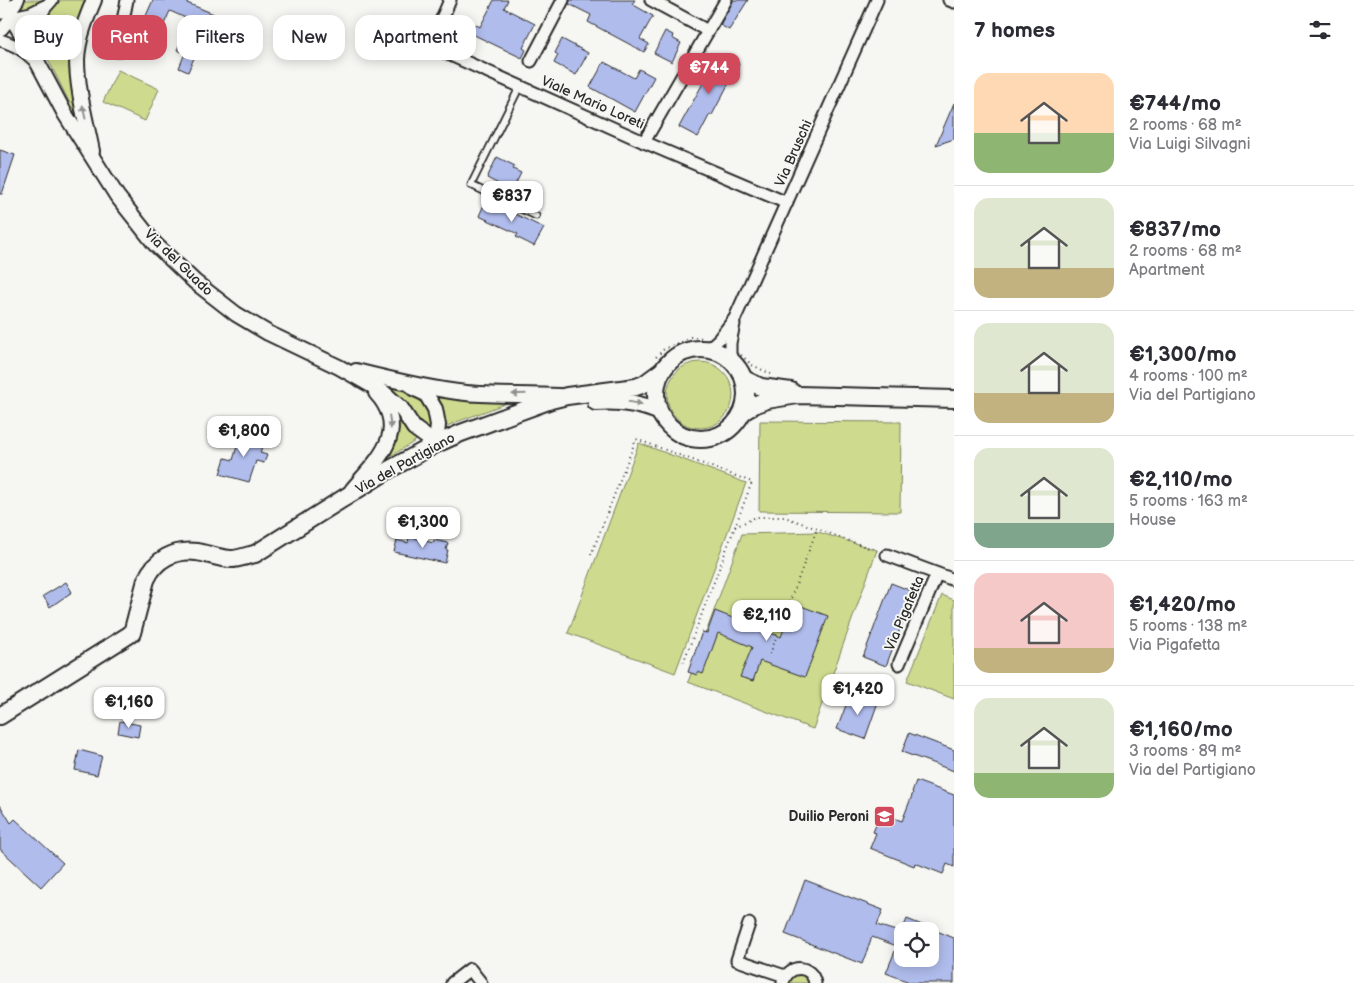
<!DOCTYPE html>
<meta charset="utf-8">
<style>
:root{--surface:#fff;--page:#f7f7f7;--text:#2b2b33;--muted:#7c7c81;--line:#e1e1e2;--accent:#d1495b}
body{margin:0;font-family:"Balsamiq Sans",sans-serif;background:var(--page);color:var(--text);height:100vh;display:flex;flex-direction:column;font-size:19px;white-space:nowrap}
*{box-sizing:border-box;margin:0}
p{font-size:16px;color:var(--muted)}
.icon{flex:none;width:28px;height:28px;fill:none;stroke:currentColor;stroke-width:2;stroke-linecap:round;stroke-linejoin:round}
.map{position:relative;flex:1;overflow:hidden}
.side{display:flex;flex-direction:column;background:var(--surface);width:400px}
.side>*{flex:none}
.banner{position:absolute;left:15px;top:15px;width:475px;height:45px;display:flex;gap:10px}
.buttons{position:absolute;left:894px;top:922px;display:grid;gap:10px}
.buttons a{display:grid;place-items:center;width:45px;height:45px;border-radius:10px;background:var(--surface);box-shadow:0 2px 12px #0003;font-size:25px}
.price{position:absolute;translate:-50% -42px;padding:0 11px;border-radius:10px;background:#fff;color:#222;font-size:16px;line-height:32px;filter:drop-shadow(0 1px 2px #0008)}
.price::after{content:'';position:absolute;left:50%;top:30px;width:15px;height:11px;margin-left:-8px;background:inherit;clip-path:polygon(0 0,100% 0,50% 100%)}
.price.selected{background:var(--accent);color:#fff}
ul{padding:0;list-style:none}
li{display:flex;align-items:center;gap:15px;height:125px;padding:0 20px}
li+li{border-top:1px solid var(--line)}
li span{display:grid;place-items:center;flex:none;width:140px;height:100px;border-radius:15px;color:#555}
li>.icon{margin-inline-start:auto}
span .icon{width:60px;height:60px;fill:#fffc;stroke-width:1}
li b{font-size:21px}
h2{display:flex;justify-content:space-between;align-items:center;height:60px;padding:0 20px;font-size:21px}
.pill{padding:0 18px;border-radius:15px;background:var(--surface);box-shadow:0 2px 12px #0003;font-size:18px;line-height:45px}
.pill.selected{background:var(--accent);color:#fff}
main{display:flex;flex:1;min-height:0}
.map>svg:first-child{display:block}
.green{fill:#cedb8e;stroke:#7c835c}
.building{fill:#b0bcec;stroke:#2b2b2b}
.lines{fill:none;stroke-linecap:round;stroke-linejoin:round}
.service-casing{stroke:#2b2b2b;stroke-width:9}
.minor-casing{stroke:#2b2b2b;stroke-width:15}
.tertiary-casing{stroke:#2b2b2b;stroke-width:18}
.secondary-casing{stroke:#2b2b2b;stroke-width:20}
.path{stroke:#2b2b2b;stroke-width:2;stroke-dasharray:1 4;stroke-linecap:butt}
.service{stroke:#f6f6f2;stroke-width:5.5}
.minor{stroke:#f6f6f2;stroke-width:11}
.tertiary{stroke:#f6f6f2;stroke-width:14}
.secondary{stroke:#f6f6f2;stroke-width:16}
.oneway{fill:#90908e}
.labels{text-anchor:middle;stroke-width:4;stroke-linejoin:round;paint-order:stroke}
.street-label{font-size:14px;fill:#2b2b2b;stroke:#f6f6f2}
.poi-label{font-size:14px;font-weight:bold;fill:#2b2b2b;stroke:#f6f6f2;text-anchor:end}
</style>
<main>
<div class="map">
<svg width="954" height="983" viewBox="0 0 954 983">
<rect width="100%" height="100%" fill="#f6f6f2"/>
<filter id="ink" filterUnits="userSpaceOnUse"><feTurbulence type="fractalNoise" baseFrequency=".02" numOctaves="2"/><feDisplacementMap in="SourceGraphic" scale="10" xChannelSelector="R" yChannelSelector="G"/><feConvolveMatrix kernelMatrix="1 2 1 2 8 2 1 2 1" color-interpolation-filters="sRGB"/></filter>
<g filter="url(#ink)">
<g class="green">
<path d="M24,0H43L41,2L27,9L19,7Z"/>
<path d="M61,0H87L77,24L72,62L77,118L45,53L44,19Z"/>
<path d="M118,70L159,89L145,121L103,102Z"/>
<circle cx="700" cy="395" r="33"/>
<path d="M375,381L416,392L432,412V433L397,399Z"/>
<path d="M428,391L515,400L454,423L443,428Z"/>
<path d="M392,406L420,438L383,461Z"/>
<path d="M760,421L901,422L900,512L759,511Z"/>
<path d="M639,443L746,483L675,673L568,633Z"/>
<path d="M818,532L877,550L813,729L688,682L742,534Z"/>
<path d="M942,595L954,600V699L907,681Z"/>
<path d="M801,974L808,978L810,983H788C790,976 795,975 801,974Z"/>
</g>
<g class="building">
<path d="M153,0H188L187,3L214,14L195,58H194L188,72L179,68L185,53L177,50L190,20L170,11L155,44L137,36Z"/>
<path d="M494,0H508L504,8L535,24L523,48L526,50L522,58L470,33L475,24L480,27Z"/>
<path d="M570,0H635L632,4L653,16L640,39L649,44L644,52L588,22L591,15L569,4Z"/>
<path d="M733,0H748L729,30L720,25Z"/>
<path d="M665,31L673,35L672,38L681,43L672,62L654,53Z"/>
<path d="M562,39L588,53L576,75L554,63L558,55L555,53Z"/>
<path d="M719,54L739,64L712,115L710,114L698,137L679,127Z"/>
<path d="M604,62L634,78L639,69L654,77L635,112L590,87Z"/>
<path d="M954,103V139L936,145Z"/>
<path d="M0,150L15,155L2,194H0Z"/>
<path d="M497,157L515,166L513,169L521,173L512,191L487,178Z"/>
<path d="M486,200L544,228L534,246L516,237L518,234L479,216Z"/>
<path d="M241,433L264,440L260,453L267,455L264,463L256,461L249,482L220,474L225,458L233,460Z"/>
<path d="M409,536L433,543L434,540L448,543L446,550H448L445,563L394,552L397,540L408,543Z"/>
<path d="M66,582L72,592L50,607L43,596Z"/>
<path d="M891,583L914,592L886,666L863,657Z"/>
<path d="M793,603L828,616L805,677L760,661L753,681L740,677L752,647L718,633L703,674L698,672L697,675L688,672L702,632L707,633L715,611L781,637Z"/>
<path d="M851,692L878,702L865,739L837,729Z"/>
<path d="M120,721L140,725L138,737L118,733Z"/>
<path d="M909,733L954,750V771L902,752Z"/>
<path d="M79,750L102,756L97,775L75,770Z"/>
<path d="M916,781L954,795V867L947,864L943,874L915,863L914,866L870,848L876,833L873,832L881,813L902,821L913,793L912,792Z"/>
<path d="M0,805L11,823L15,819L63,863L41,887L0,849Z"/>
<path d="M805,880L883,910L877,925L902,933V959H930V931H902L907,919L954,938V983H912L886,973L897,946L872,937L862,964L785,934Z"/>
</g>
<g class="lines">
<defs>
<path id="service" d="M520,86L471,185L536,216"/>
<g id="minor">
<path d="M450,0L433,39V45L437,49L644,142L787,203"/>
<path d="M651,0L708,31"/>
<path d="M949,0L954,2"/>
<path d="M0,13H9L18,0"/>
<path d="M0,30L2,29L12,17L31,13L45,6"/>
<path d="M0,40C15,45 23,49 34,60"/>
<path d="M117,51L127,0"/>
<path d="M38,60C34,35 33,19 52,0"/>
<path d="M531,61L563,0"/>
<path d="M644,142L726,0"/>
<path d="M707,350L719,339L735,318L877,0"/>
<path d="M730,360V343L734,324"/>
<path d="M887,555L954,580"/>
<path d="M899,664L937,574"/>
<path d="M749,924L737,960L785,976"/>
<path d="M783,982C789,964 811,964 815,983"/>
<path d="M452,983L470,969L481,983"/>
</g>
<g id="tertiary">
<path d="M2,0L39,65L65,114L117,196L155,244L195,282L236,314L268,333L339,367L383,392L401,408L414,428L436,444"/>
<path d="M92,151C86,121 77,90 77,59C78,39 86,19 94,0"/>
<path d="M356,371C392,380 429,389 466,393C497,396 528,394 559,396"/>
<path d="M413,388L426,394L435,409L438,425L436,444"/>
<path d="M352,490C377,460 411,431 376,393"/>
</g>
<g id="secondary">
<circle cx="701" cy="394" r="45"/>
<path d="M744,379L761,387L791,391"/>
<path d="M596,402C619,400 638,403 658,411"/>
<path d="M743,412L756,404L767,400L798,395L954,399"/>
<path d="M0,716L132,633L146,580C155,559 175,549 197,552C209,554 221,559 232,559C239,559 248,555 255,554L390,469L436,444L461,433L551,400L567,396L636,387L644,384L663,370"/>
</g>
</defs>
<use href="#service" class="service-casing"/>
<use href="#minor" class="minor-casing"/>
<use href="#tertiary" class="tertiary-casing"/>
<use href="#secondary" class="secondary-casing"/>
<g class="path">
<path d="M741,355L752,365L771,374"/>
<path d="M656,357L664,349L691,337L703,338"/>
<path d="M735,527L756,517H785L877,551"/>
<path d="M591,555L636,439L752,482L682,666"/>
<path d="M770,654L817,529"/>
</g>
<use href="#service" class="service"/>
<use href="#minor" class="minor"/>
<use href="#tertiary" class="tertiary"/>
<use href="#secondary" class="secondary"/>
</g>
<defs><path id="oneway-solid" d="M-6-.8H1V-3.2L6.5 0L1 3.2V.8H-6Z" transform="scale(1.25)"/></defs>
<g class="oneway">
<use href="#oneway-solid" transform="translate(84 112) rotate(-102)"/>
<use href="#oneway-solid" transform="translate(519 394) rotate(179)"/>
<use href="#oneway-solid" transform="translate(635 403) rotate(11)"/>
<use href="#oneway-solid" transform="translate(390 422) rotate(83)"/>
</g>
</g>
<defs>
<symbol id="school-square" viewBox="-11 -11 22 22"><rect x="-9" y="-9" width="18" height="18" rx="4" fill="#d1495b" stroke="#f6f6f2"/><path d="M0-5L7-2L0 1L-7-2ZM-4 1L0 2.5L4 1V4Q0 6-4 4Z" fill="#fff"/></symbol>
</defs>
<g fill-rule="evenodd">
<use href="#school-square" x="872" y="804" width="25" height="25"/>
</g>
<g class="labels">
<g class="street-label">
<text transform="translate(593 102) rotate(24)" y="5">Viale Mario Loreti</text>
<text transform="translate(793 153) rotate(-66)" y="5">Via Bruschi</text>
<text transform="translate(179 262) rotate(44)" y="5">Via del Guado</text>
<text transform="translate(405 463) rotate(-29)" y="5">Via del Partigiano</text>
<text transform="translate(904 613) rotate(-67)" y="5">Via Pigafetta</text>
</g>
<g class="poi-label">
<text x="869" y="821">Duilio Peroni</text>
</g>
</g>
</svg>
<div class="buttons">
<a><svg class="icon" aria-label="locate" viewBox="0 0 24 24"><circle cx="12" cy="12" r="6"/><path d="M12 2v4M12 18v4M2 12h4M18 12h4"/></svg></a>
</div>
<b class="price selected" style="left:709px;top:95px">€744</b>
<b class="price" style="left:512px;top:223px">€837</b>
<b class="price" style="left:244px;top:458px">€1,800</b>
<b class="price" style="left:423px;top:549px">€1,300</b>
<b class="price" style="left:767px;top:642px">€2,110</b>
<b class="price" style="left:858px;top:716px">€1,420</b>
<b class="price" style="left:129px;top:729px">€1,160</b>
<div class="banner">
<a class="pill">Buy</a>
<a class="pill selected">Rent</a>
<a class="pill">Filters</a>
<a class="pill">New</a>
<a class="pill">Apartment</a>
</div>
</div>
<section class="side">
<h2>7 homes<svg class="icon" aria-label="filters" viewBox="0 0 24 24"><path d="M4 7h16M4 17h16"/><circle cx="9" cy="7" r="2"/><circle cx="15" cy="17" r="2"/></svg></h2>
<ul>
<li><span style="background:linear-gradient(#ffd9b3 60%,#8fb573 0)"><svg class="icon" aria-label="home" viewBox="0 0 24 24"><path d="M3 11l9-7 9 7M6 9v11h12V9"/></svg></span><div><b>€744/mo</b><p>2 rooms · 68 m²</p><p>Via Luigi Silvagni</p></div></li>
<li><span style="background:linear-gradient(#dfe7d0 70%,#c2b280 0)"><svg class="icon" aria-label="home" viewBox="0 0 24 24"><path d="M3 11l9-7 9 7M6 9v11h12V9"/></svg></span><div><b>€837/mo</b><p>2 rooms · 68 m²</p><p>Apartment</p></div></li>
<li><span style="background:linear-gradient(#dfe7d0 70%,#c2b280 0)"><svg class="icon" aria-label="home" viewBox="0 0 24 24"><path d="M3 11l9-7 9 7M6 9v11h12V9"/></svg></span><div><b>€1,300/mo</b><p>4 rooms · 100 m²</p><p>Via del Partigiano</p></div></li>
<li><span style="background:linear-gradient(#dfe7d0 75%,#7fa58c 0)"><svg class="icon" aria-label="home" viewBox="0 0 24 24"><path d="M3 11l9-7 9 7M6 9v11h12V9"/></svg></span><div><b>€2,110/mo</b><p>5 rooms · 163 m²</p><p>House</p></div></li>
<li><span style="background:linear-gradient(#f6c9c9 75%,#c2b280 0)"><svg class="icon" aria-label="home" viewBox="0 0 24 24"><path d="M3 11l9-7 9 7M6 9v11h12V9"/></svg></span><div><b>€1,420/mo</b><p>5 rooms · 138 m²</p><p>Via Pigafetta</p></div></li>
<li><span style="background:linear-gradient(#dfe7d0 75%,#8fb573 0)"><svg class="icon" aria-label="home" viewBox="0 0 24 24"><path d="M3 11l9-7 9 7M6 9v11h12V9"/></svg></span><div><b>€1,160/mo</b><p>3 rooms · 89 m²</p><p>Via del Partigiano</p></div></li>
</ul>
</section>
</main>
